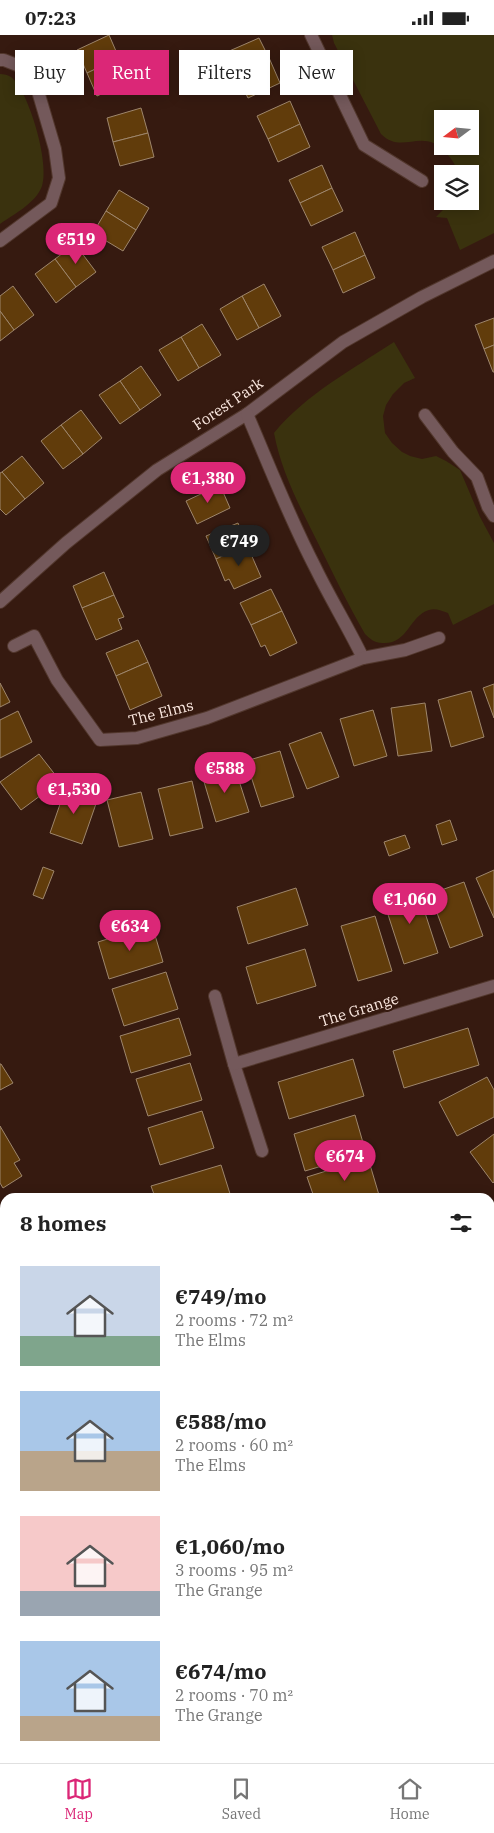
<!DOCTYPE html>
<meta charset="utf-8">
<style>
:root{--surface:#fff;--page:#f6f6f6;--text:#222;--muted:#767676;--line:#e0e0e0;--accent:#db2777}
body{margin:0;font-family:"IBM Plex Serif",serif;background:var(--page);color:var(--text);height:100vh;display:flex;flex-direction:column;font-size:19px;white-space:nowrap}
*{box-sizing:border-box;margin:0}
p{font-size:16px;color:var(--muted)}
.icon{flex:none;width:28px;height:28px;fill:none;stroke:currentColor;stroke-width:2;stroke-linecap:round;stroke-linejoin:round}
.map{position:relative;flex:1;overflow:hidden}
.sheet{position:absolute;left:0px;top:1158px;width:495px;height:571px;display:flex;flex-direction:column;background:var(--surface);border-radius:15px 15px 0 0;box-shadow:0 2px 12px #0003}
.sheet>*{flex:none}
.hud{position:absolute;left:15px;top:15px;width:465px;height:45px;display:flex;gap:10px}
.needle{width:32px;rotate:254deg}
.controls{position:absolute;left:434px;top:75px;display:grid;gap:10px}
.controls a{display:grid;place-items:center;width:45px;height:45px;border-radius:0px;background:var(--surface);box-shadow:0 2px 12px #0003;font-size:25px}
.price{position:absolute;translate:-50% -42px;padding:0 11px;border-radius:18px;background:var(--accent);color:#fff;font-size:16px;line-height:32px;filter:drop-shadow(0 1px 2px #0008)}
.price::after{content:'';position:absolute;left:50%;top:30px;width:15px;height:11px;margin-left:-8px;background:inherit;clip-path:polygon(0 0,100% 0,50% 100%)}
.price.selected{background:#222;color:#fff}
ul{padding:0;list-style:none}
li{display:flex;align-items:center;gap:15px;height:125px;padding:0 20px}
li span{display:grid;place-items:center;flex:none;width:140px;height:100px;border-radius:0px;color:#555}
li>.icon{margin-inline-start:auto}
span .icon{width:60px;height:60px;fill:#fffc;stroke-width:1}
li b{font-size:21px}
h2{display:flex;justify-content:space-between;align-items:center;height:60px;padding:0 20px;font-size:21px}
.pill{padding:0 18px;border-radius:0px;background:var(--surface);box-shadow:0 2px 12px #0003;font-size:18px;line-height:45px}
.pill.selected{background:var(--accent);color:#fff}
.status{display:flex;justify-content:space-between;align-items:center;height:35px;padding:0 25px;background:var(--surface);direction:ltr}
.status svg{height:14px;fill:currentColor}
.tab-bar{display:flex;justify-content:space-around;align-items:center;height:70px;border-top:1px solid var(--line);background:var(--surface);font-size:14px;color:var(--muted)}
.tab-bar a{display:grid;justify-items:center;gap:2px}
.tab-bar .selected{color:var(--accent)}
.map>svg:first-child{display:block}
.green{fill:#3a320e;fill-rule:evenodd}
.building{fill:#613c0b;stroke:#9e866c}
.lines{fill:none;stroke-linecap:round;stroke-linejoin:round}
.minor-casing{stroke:#52372d;stroke-width:14}
.minor{stroke:#74595b;stroke-width:12}
.labels{text-anchor:middle;stroke-width:4.5;stroke-linejoin:round;paint-order:stroke}
.street-label{font-size:15px;fill:#fbe8e0;stroke:#361a10}
</style>
<div class="status"><b>07:23</b><svg viewBox="0 0 49 12"><path d="M0 12V9h3v3zM5 12V6h3v6zM10 12V3h3v9zM15 12V0h3v12zM26 1h20v11H26zM47 4h2v5h-2z"/></svg></div>
<div class="map">
<svg width="494" height="1728" viewBox="0 0 494 1728">
<rect width="100%" height="100%" fill="#361a10"/>
<g class="green">
<path d="M332,0H494V198L460,215L447,183L436,182L452,166H470V139H457C456,130 453,126 447,119C423,90 403,121 381,99L334,8ZM442,84H470V111H442Z"/>
<path d="M0,39C4,39 8,40 11,42C29,56 50,129 42,151C36,168 14,179 0,189Z"/>
<path d="M394,307L415,343L404,348L393,359L386,370L383,381L385,398L392,408L402,417L410,421L422,424L436,421L446,426L460,435L480,482L494,508V569L453,590L448,578C442,576 435,573 429,575C409,581 408,610 382,608C375,608 370,604 365,599C347,568 332,536 316,504C299,470 281,436 274,398C306,359 353,334 394,307Z"/>
</g>
<g class="building">
<path d="M109,0L119,23L87,38L77,15Z"/>
<path d="M259,3L270,25L237,40L227,17Z"/>
<path d="M119,23L130,46L97,61L87,38Z"/>
<path d="M270,25L280,48L248,63L237,40Z"/>
<path d="M290,66L300,89L268,104L257,81Z"/>
<path d="M141,73L148,98L113,107L107,83Z"/>
<path d="M300,89L310,112L278,127L268,104Z"/>
<path d="M148,98L154,122L120,131L113,107Z"/>
<path d="M322,130L332,153L300,168L289,145Z"/>
<path d="M332,153L343,176L311,191L300,168Z"/>
<path d="M119,155L149,173L136,195L106,176Z"/>
<path d="M106,176L136,195L123,216L93,198Z"/>
<path d="M355,197L365,220L333,235L322,212Z"/>
<path d="M75,209L96,237L76,252L55,224Z"/>
<path d="M365,220L375,243L343,258L333,235Z"/>
<path d="M55,224L76,252L56,268L35,239Z"/>
<path d="M264,249L281,281L259,293L242,261Z"/>
<path d="M13,251L34,280L14,295L0,276V261Z"/>
<path d="M242,261L259,293L237,305L220,274Z"/>
<path d="M0,276L14,295L0,306Z"/>
<path d="M494,283V310L484,314L475,290Z"/>
<path d="M202,289L221,320L199,333L181,302Z"/>
<path d="M181,302L199,333L178,346L159,315Z"/>
<path d="M494,310V337H493L484,314Z"/>
<path d="M141,331L161,360L140,375L120,346Z"/>
<path d="M120,346L140,375L120,389L99,360Z"/>
<path d="M81,375L102,403L83,419L61,390Z"/>
<path d="M61,390L83,419L63,434L41,406Z"/>
<path d="M22,421L44,448L25,464L2,437Z"/>
<path d="M2,437L25,464L6,480L0,474V438Z"/>
<path d="M220,450L230,473L197,489L186,466Z"/>
<path d="M238,488L247,510L216,524L206,501Z"/>
<path d="M247,510L261,542L234,554L229,544L225,546L216,524Z"/>
<path d="M104,537L114,560L82,573L73,551Z"/>
<path d="M271,554L282,576L251,590L240,568Z"/>
<path d="M114,560L124,582L118,584L122,594L96,605L82,573Z"/>
<path d="M282,576L297,608L270,621L265,610L261,612L251,590Z"/>
<path d="M138,605L148,627L116,641L106,618Z"/>
<path d="M148,627L162,661L130,675L116,641Z"/>
<path d="M0,648L10,667L0,672Z"/>
<path d="M494,649V683L483,653Z"/>
<path d="M471,656L484,702L451,712L438,665Z"/>
<path d="M425,668L432,716L398,721L391,673Z"/>
<path d="M373,675L387,721L354,731L340,684Z"/>
<path d="M18,676L32,707L0,723V685Z"/>
<path d="M321,697L339,742L307,754L289,709Z"/>
<path d="M280,716L294,762L261,772L246,726Z"/>
<path d="M39,719L60,746L21,775L0,747Z"/>
<path d="M234,730L249,777L216,787L202,740Z"/>
<path d="M192,746L203,793L170,801L158,754Z"/>
<path d="M66,752L98,763L82,809L50,798Z"/>
<path d="M141,757L153,804L119,812L107,765Z"/>
<path d="M450,785L457,805L442,810L436,790Z"/>
<path d="M405,800L410,813L389,821L384,807Z"/>
<path d="M43,832L54,836L43,864L33,860Z"/>
<path d="M494,835V883L476,843Z"/>
<path d="M464,847L483,901L450,913L430,859Z"/>
<path d="M416,850L438,918L404,929L382,861Z"/>
<path d="M296,853L308,890L248,909L237,872Z"/>
<path d="M375,881L392,936L358,946L341,891Z"/>
<path d="M152,890L163,927L109,944L98,907Z"/>
<path d="M305,914L316,951L257,969L246,932Z"/>
<path d="M166,937L178,974L124,991L112,954Z"/>
<path d="M179,983L191,1020L131,1038L120,1001Z"/>
<path d="M468,993L479,1030L404,1053L393,1016Z"/>
<path d="M353,1024L364,1061L289,1084L278,1047Z"/>
<path d="M190,1028L202,1065L148,1081L136,1044Z"/>
<path d="M0,1029H1L13,1048L0,1055Z"/>
<path d="M487,1042L494,1055V1082L457,1101L439,1067Z"/>
<path d="M202,1076L214,1113L160,1130L148,1093Z"/>
<path d="M355,1080L366,1118L305,1136L294,1099Z"/>
<path d="M0,1091L20,1125L14,1128L22,1141L3,1153L0,1148Z"/>
<path d="M494,1099V1147L493,1148L470,1117Z"/>
<path d="M368,1123L379,1160L372,1162H314L307,1142Z"/>
<path d="M221,1130L231,1162H155L151,1151Z"/>
<path d="M1,1458L5,1463V1494L0,1500Z"/>
<rect x="490" y="1463" width="4" height="36"/>
<path d="M5,1526V1551L0,1553V1528Z"/>
<path d="M494,1687V1722L490,1723V1688Z"/>
<path d="M182,1724H202L203,1728H153Z"/>
<path d="M250,1724H304L305,1728H239V1725Z"/>
<path d="M320,1724H389L390,1728H320Z"/>
<path d="M416,1724H459L460,1728H417Z"/>
</g>
<g class="lines">
<defs>
<g id="minor">
<path d="M311,0L364,110L422,146"/>
<path d="M0,25H4L32,36L55,114L59,143L51,168L0,206"/>
<path d="M425,380L453,417L477,442L488,472L494,481"/>
<path d="M0,567L66,508L157,435L247,379L343,307L422,262L494,226"/>
<path d="M14,611L34,601L57,645L100,705L137,703L207,683L363,623C348,592 330,563 315,532C289,482 269,430 247,379"/>
<path d="M363,623L405,615L439,603"/>
<path d="M215,961L234,1029L262,1116"/>
<path d="M234,1029L494,951"/>
<path d="M0,1351L5,1354"/>
<path d="M0,1418L5,1421"/>
<path d="M0,1515L5,1512"/>
<path d="M490,1576L494,1577"/>
<path d="M0,1667L5,1665"/>
</g>
</defs>
<use href="#minor" class="minor-casing"/>
<use href="#minor" class="minor"/>
</g>
<g class="labels">
<g class="street-label">
<text transform="translate(228 369) rotate(-34)" y="5">Forest Park</text>
<text transform="translate(161 678) rotate(-14)" y="5">The Elms</text>
<text transform="translate(359 975) rotate(-17)" y="5">The Grange</text>
</g>
</g>
</svg>
<div class="controls">
<a><svg class="needle" viewBox="-14 -14 28 28"><path d="M0-13l5 13h-10z" fill="#e53935"/><path d="M0 13l5-13h-10z" fill="#767676"/></svg></a>
<a><svg class="icon" aria-label="layers" viewBox="0 0 24 24"><path d="M12 4l9 5-9 5-9-5zM3 14l9 5 9-5"/></svg></a>
</div>
<b class="price" style="left:76px;top:230px">€519</b>
<b class="price" style="left:208px;top:469px">€1,380</b>
<b class="price selected" style="left:239px;top:532px">€749</b>
<b class="price" style="left:225px;top:759px">€588</b>
<b class="price" style="left:74px;top:780px">€1,530</b>
<b class="price" style="left:410px;top:890px">€1,060</b>
<b class="price" style="left:130px;top:917px">€634</b>
<b class="price" style="left:345px;top:1147px">€674</b>
<div class="hud">
<a class="pill">Buy</a>
<a class="pill selected">Rent</a>
<a class="pill">Filters</a>
<a class="pill">New</a>
</div>
<section class="sheet">
<h2>8 homes<svg class="icon" aria-label="filters" viewBox="0 0 24 24"><path d="M4 7h16M4 17h16"/><circle cx="9" cy="7" r="2"/><circle cx="15" cy="17" r="2"/></svg></h2>
<ul>
<li><span style="background:linear-gradient(#c9d6e8 70%,#7fa58c 0)"><svg class="icon" aria-label="home" viewBox="0 0 24 24"><path d="M3 11l9-7 9 7M6 9v11h12V9"/></svg></span><div><b>€749/mo</b><p>2 rooms · 72 m²</p><p>The Elms</p></div></li>
<li><span style="background:linear-gradient(#a9c7e8 60%,#b9a48a 0)"><svg class="icon" aria-label="home" viewBox="0 0 24 24"><path d="M3 11l9-7 9 7M6 9v11h12V9"/></svg></span><div><b>€588/mo</b><p>2 rooms · 60 m²</p><p>The Elms</p></div></li>
<li><span style="background:linear-gradient(#f6c9c9 75%,#9aa5b1 0)"><svg class="icon" aria-label="home" viewBox="0 0 24 24"><path d="M3 11l9-7 9 7M6 9v11h12V9"/></svg></span><div><b>€1,060/mo</b><p>3 rooms · 95 m²</p><p>The Grange</p></div></li>
<li><span style="background:linear-gradient(#a9c7e8 75%,#b9a48a 0)"><svg class="icon" aria-label="home" viewBox="0 0 24 24"><path d="M3 11l9-7 9 7M6 9v11h12V9"/></svg></span><div><b>€674/mo</b><p>2 rooms · 70 m²</p><p>The Grange</p></div></li>
</ul>
</section>
</div>
<nav class="tab-bar">
<a class="selected"><svg class="icon" aria-label="map" viewBox="0 0 24 24"><path d="M3 6l6-2 6 2 6-2v14l-6 2-6-2-6 2zM9 4v14M15 6v14"/></svg>Map</a>
<a><svg class="icon" aria-label="saved" viewBox="0 0 24 24"><path d="M7 4h10v16l-5-4-5 4z"/></svg>Saved</a>
<a><svg class="icon" aria-label="home" viewBox="0 0 24 24"><path d="M3 11l9-7 9 7M6 9v11h12V9"/></svg>Home</a>
</nav>
